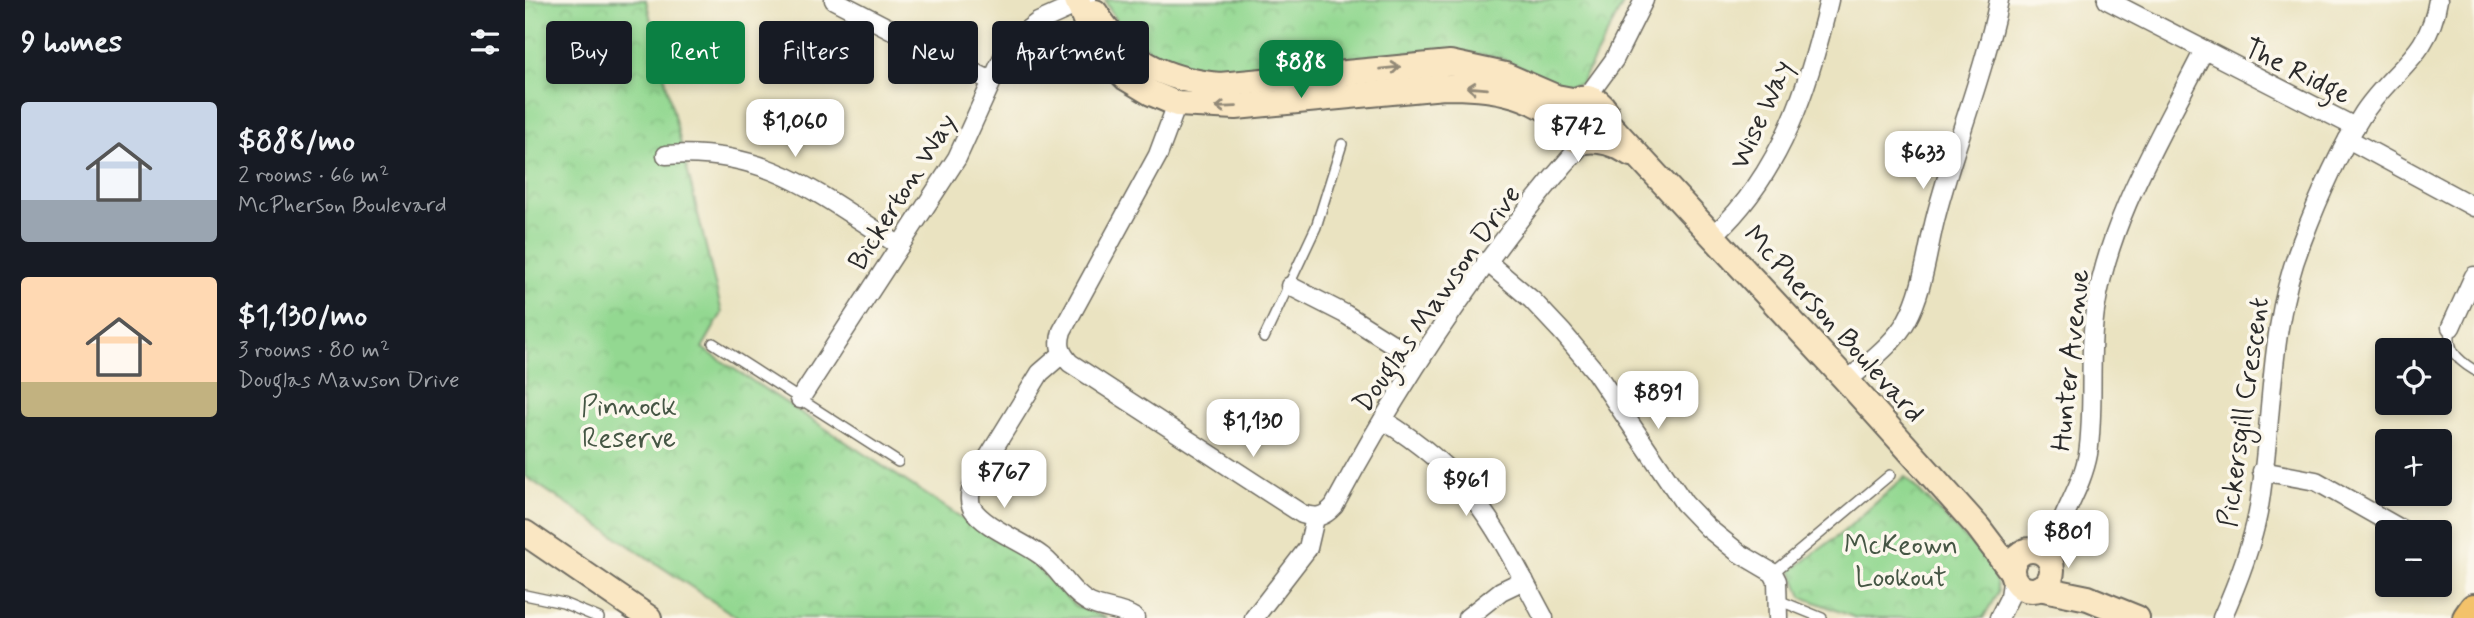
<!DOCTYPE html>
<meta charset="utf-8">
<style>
:root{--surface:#171b24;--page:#20242c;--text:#f1f3f6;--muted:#9ea1a6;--accent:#0b8043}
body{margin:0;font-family:Mynerve,sans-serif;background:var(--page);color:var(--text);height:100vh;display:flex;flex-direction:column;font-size:26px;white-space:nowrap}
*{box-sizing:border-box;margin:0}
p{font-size:23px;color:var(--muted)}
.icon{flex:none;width:38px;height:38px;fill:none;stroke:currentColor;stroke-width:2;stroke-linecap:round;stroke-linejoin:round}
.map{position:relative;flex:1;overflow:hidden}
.side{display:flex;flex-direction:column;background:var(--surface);width:525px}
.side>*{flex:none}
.banner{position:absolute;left:21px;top:21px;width:665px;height:63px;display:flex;gap:14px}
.controls{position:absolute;left:1850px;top:338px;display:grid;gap:14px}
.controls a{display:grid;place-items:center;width:77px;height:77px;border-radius:7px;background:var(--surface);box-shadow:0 4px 10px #0003;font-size:35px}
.price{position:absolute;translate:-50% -60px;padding:0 16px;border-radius:14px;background:#fff;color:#222;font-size:23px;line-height:46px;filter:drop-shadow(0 2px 4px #0008)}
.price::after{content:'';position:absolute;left:50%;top:42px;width:21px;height:16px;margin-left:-10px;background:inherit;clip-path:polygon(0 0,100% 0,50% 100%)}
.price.on{background:var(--accent);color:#fff}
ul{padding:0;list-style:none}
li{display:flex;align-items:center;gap:21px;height:175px;padding:0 21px}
li span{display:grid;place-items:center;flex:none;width:196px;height:140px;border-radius:7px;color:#555}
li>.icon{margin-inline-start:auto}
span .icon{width:84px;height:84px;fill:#fffc;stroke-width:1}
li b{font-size:30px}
h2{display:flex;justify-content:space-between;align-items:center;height:84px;padding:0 21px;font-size:30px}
.pill{padding:0 24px;border-radius:7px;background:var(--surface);box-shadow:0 4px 10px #0003;font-size:24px;line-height:63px}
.pill.on{background:var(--accent);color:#fff}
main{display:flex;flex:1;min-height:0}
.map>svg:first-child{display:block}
.park{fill:url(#park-crowns);stroke:#5f825e;stroke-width:2}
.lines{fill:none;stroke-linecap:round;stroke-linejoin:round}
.lane-casing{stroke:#6e6b60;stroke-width:12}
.street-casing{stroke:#6e6b60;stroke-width:21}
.secondary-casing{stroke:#6e6b60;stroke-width:28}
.primary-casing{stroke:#6e6b60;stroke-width:32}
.lane{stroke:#fff;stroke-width:9}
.street{stroke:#fff;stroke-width:18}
.secondary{stroke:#fae7c3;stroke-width:24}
.primary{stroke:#f3c26a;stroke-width:28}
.oneway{stroke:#928977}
.labels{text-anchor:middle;stroke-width:7;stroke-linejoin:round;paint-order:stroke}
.street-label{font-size:28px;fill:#2b2b2b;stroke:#fbf7ec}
.park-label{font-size:28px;fill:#455644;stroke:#fbf7ec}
</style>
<main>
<section class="side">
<h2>9 homes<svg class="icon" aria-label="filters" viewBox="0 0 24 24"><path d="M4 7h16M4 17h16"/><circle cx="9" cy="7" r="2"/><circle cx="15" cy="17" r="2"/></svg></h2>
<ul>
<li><span style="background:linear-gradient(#c9d6e8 70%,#9aa5b1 0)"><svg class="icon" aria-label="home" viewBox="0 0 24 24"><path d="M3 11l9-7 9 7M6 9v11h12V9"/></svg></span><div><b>$888/mo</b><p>2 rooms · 66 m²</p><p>McPherson Boulevard</p></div></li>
<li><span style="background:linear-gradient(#ffd9b3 75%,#c2b280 0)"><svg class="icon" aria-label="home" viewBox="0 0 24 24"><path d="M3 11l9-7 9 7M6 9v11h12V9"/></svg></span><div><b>$1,130/mo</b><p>3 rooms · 80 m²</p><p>Douglas Mawson Drive</p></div></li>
</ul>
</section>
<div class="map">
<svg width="1949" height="618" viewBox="0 0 1949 618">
<defs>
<pattern id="park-crowns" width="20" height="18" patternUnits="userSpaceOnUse" patternTransform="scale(1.75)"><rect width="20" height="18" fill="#93d891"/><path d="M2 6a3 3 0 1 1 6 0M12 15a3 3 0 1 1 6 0" fill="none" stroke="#7fba7d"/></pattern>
</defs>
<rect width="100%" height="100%" fill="#fbf7ec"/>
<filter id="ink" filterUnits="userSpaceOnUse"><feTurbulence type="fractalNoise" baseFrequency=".0143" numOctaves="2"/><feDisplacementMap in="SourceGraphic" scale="14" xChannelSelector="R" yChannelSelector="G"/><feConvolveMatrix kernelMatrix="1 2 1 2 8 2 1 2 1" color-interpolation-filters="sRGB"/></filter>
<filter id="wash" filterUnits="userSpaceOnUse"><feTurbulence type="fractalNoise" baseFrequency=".00686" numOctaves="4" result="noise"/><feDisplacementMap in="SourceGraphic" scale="28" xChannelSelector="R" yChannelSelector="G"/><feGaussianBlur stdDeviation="1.57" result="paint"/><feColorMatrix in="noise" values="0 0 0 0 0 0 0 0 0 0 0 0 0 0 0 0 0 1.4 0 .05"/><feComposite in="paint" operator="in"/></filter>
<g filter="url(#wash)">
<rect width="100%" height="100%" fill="#eae3c1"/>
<g class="park">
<path d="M0,0H121L197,313L177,348L509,565L550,606L582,618H213L0,476Z"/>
<path d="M580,0H1100L1056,84L1040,86L975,58L919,49L689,72C643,64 600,45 580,0Z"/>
<path d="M1380,477L1468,566L1473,592L1458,618H1331L1277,597L1267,570L1318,532Z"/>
</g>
</g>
<g filter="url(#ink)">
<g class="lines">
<defs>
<g id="lane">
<path d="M1926,327C1921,349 1931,359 1949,370"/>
<path d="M739,338L791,227L817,144"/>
<path d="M188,343L373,462"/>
<path d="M1248,573L1365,475"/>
<path d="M0,595L38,603L74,618"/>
<path d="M1253,600L1297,618"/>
</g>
<g id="street">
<path d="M309,0L466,81"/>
<path d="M1582,0L1830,127"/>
<path d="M1062,97L1089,60L1119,0"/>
<path d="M652,104L633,155L537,331C533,345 535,352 545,363L777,514C792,519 799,517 809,506C879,376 960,254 1058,143"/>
<path d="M1823,139L1949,207"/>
<path d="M141,155C243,148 294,195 375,246"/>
<path d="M1190,234C1256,173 1284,87 1304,0"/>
<path d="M961,261L1007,300L1038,333L1069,370L1159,503L1183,528L1214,553L1248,573L1252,581L1253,618"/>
<path d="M765,286L820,314L893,360"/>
<path d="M1926,327L1949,276"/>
<path d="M537,354L515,373L451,477C447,487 442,498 447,508C459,528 500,542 518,557C536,571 544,592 565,603C580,610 596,609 610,618"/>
<path d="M1322,381C1343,362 1369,344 1382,320C1399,289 1402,250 1411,216C1430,143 1459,74 1474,0"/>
<path d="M275,399L432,158L478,57L494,36L513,22L562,0"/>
<path d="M858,420C950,477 970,527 1019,618"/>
<path d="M1737,471L1791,481L1881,532"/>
<path d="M1508,550L1532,529"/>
<path d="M1525,564C1528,525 1556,493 1563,454C1570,407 1563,358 1570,311C1584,218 1637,134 1678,52"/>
<path d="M729,618L783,548L790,518"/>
<path d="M942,618L976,591L999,580"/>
<path d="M1474,618L1485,596L1488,576"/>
<path d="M1697,618C1712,584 1726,549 1733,513C1749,421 1742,329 1777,241C1793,199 1812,155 1836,117C1865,70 1904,59 1913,0"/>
</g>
<g id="secondary">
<path d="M552,0L566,35L581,58L601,78L626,93L652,104L711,107L919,87C961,87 1005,91 1036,121"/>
<path d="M570,12C601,61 639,80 695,85L925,63L980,75L1031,97L1047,100"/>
<path d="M1082,122L1322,381L1453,527L1487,572"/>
<path d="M1071,140L1081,129V111C1063,82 1025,106 1042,135C1055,145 1060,139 1074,141C1086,142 1096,148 1106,154"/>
<path d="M0,533L124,618"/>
<circle cx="1507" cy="570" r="20"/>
<path d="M1514,588L1563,598L1612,618"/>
</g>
<path id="primary" d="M1942,618L1949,608"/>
</defs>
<use href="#lane" class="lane-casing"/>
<use href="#street" class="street-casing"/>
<use href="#secondary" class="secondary-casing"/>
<use href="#primary" class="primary-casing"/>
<use href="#lane" class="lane"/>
<use href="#street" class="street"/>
<use href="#secondary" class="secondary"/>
<use href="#primary" class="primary"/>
</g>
<defs><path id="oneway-shaft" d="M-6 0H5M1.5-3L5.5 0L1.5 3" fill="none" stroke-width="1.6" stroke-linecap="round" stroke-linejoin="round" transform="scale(1.75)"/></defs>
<g class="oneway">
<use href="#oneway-shaft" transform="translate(865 68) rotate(-6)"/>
<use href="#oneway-shaft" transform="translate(952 88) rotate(-175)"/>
<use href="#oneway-shaft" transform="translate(701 107) rotate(178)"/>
</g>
</g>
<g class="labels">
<g class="street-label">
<text transform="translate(1773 70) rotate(26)" y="10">The Ridge</text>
<text transform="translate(1235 114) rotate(-66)" y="10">Wise Way</text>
<text transform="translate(376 191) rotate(-58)" y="10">Bickerton Way</text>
<text transform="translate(911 298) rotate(-55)" y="10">Douglas Mawson Drive</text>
<text transform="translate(1310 323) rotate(48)" y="10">McPherson Boulevard</text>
<text transform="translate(1544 360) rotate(-84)" y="10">Hunter Avenue</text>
<text transform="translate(1717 412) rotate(-82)" y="10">Pickersgill Crescent</text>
</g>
<g class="park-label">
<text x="104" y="415">Pinnock<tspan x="104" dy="32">Reserve</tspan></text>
<text x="1376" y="554">McKeown<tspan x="1376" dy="32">Lookout</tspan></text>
</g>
</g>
</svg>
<div class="controls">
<a><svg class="icon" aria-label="locate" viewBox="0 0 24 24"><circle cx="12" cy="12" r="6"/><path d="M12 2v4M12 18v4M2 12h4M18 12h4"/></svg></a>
<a>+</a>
<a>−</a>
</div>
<b class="price on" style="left:776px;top:100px">$888</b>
<b class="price" style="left:270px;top:159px">$1,060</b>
<b class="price" style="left:1053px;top:164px">$742</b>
<b class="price" style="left:1398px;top:191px">$633</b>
<b class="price" style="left:1133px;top:431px">$891</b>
<b class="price" style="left:728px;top:459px">$1,130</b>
<b class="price" style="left:479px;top:510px">$767</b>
<b class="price" style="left:941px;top:518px">$961</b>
<b class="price" style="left:1543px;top:570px">$801</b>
<div class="banner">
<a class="pill">Buy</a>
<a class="pill on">Rent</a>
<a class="pill">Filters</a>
<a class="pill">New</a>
<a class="pill">Apartment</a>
</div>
</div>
</main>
